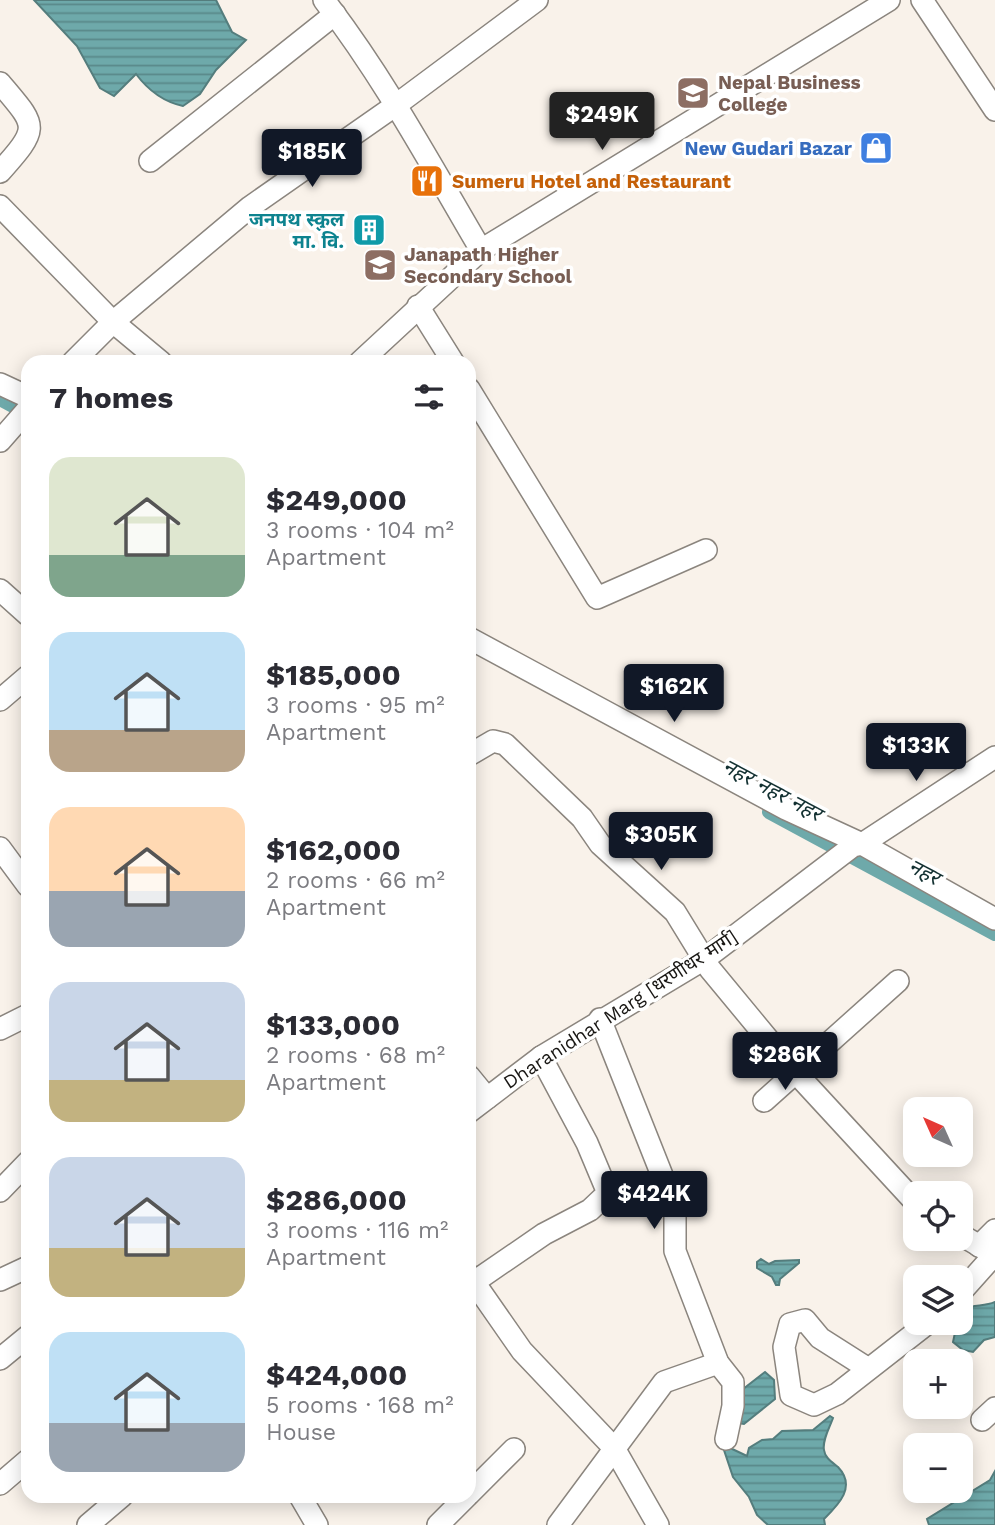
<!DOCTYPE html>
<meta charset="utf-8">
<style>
:root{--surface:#fff;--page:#f2f2f3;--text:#2b2b33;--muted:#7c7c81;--accent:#111827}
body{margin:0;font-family:"Work Sans","Noto Sans Devanagari",sans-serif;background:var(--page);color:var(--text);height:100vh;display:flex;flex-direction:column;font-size:26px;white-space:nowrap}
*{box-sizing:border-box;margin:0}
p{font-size:23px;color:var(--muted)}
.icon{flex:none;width:38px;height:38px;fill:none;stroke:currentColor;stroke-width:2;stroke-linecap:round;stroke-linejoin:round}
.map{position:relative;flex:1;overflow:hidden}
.details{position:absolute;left:21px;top:355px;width:455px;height:1148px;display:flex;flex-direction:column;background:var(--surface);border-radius:21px;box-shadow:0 4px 18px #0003}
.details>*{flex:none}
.needle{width:46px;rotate:315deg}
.tools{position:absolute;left:903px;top:1097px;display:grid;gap:14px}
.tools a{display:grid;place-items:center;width:70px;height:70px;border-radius:14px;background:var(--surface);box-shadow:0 4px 18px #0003;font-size:35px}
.price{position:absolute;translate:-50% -60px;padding:0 16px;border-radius:7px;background:var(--accent);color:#fff;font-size:23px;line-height:46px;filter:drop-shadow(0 2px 4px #0008)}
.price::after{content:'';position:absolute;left:50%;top:42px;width:21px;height:16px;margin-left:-10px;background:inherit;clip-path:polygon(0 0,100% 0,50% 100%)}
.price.current{background:#222;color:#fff}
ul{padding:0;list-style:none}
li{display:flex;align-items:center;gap:21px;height:175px;padding:0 28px}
li span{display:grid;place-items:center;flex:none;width:196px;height:140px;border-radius:21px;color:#555}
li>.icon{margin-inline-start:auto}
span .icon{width:84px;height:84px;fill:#fffc;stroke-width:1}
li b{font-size:30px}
h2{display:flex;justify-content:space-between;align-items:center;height:84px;padding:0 28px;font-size:30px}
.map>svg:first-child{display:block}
.water{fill:url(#water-rules);stroke:#547d7d;stroke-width:2}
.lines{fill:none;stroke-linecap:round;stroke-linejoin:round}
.canal{stroke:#6ea9aa;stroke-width:14}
.minor-casing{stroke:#8b857e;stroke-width:24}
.minor{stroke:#fff;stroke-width:21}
.labels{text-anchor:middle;stroke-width:7;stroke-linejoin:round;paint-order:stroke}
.education-label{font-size:19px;font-weight:bold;fill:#785e54;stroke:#fff;text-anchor:start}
.shop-label{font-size:19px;font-weight:bold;fill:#366cbe;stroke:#fff;text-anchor:end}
.food-label{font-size:19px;font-weight:bold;fill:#c56008;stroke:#fff;text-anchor:start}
.culture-label{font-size:19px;font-weight:bold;fill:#0d838f;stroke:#fff;text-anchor:end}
.street-label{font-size:19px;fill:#181613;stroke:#fff}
.water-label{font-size:21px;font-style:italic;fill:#123031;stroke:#fff}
</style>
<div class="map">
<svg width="995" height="1525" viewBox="0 0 995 1525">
<defs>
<pattern id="water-rules" width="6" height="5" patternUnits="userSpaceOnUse" patternTransform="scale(1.75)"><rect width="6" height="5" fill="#6ea9aa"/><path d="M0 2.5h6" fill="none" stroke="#598989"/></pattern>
</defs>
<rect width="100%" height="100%" fill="#f9f2ea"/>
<g class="water">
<path d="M34,0H216L232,32L246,40L216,70L200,94L183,106C164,102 148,90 136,74L114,96L100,88L77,46Z"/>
<path d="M761,1259L769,1264L775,1261L799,1260V1263L780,1279L779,1285H776L772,1277L757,1268V1262Z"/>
<path d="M995,1302V1337L984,1340L973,1352L963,1350L953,1342L957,1323H961L964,1309C975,1304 984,1307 995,1302Z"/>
<path d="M765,1372L774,1380L775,1399L744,1424L738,1423L735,1417L744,1406L738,1399V1393Z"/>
<path d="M830,1416L833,1418C830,1427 822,1440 824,1450C825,1458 832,1462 838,1467C857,1487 838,1505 824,1519L825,1525H768L757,1515L749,1497L733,1477L724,1450L728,1447L747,1456L749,1448L762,1440L773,1439L782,1431L813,1430Z"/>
<path d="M995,1471V1525H929L927,1519L990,1480Z"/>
</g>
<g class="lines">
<g class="canal">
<path d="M0,399L28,414"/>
<path d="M769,812L995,934"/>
</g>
<defs>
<g id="minor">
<path d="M324,0C384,78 431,165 481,250"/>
<path d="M922,0L995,110"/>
<path d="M0,83C37,127 41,126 0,172"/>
<path d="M150,161L335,14"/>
<path d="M0,206L113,322L161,362"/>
<path d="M418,306L453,362"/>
<path d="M73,362L113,322L250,207L396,105L537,0"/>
<path d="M360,362L481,250L889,0"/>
<path d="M0,384L28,397"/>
<path d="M469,389L597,598L706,550"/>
<path d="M0,441L28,409"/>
<path d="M0,590L28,615"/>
<path d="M469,638L786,809L862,844L995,919"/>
<path d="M0,700L28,676"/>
<path d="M469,755L493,741L505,744L582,818L600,844L675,912L710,969L796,1073L915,1202"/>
<path d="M0,848L28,886"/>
<path d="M600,1019L675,1208V1251L718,1363L733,1382V1406L726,1439"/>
<path d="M0,1029L28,1015"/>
<path d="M469,1076L487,1098"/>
<path d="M764,1101L898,981"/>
<path d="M469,1112L541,1057L706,958L853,846L862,844L995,757"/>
<path d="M0,1191L28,1162"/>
<path d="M961,1235L995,1255"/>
<path d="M979,1246L995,1230"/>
<path d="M469,1275L522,1351L614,1448L658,1525"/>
<path d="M0,1280L28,1267"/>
<path d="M474,1282L544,1234L590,1210L608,1193L587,1143L541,1057"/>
<path d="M961,1292L994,1255"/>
<path d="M0,1359L28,1336"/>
<path d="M864,1366L820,1338L805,1320L790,1324L784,1347L791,1395L814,1405L837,1394L928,1323"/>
<path d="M982,1420L995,1408"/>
<path d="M0,1484L28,1460"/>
<path d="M469,1494L514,1449"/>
<path d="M300,1496L317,1525"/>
<path d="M88,1525L122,1496"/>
<path d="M438,1525L467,1496"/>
<path d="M558,1525L664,1382L718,1363"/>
</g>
</defs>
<use href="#minor" class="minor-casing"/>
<use href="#minor" class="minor"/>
</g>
<defs>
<symbol id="school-square" viewBox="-11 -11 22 22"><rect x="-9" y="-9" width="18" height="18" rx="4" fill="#8d6e63" stroke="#fff"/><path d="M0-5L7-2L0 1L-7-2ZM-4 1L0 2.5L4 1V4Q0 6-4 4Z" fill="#fff"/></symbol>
<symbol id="shop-square" viewBox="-11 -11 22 22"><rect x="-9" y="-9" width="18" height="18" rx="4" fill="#3f7fe0" stroke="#fff"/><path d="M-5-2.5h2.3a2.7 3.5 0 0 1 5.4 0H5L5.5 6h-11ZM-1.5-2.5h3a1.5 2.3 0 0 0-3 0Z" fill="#fff"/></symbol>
<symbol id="restaurant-square" viewBox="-11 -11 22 22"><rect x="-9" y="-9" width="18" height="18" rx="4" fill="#e8710a" stroke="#fff"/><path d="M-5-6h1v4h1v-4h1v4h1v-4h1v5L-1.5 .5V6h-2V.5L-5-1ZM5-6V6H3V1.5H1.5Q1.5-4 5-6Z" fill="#fff"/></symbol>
<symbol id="building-square" viewBox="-11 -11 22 22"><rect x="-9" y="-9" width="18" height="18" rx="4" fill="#0f9aa8" stroke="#fff"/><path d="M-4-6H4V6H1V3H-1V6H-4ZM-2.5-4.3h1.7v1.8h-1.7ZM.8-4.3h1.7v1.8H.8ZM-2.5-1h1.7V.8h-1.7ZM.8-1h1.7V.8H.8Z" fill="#fff"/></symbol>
</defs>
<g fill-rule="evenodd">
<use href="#school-square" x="674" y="74" width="38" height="38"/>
<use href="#shop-square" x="857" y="129" width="38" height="38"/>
<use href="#restaurant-square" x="408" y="162" width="38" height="38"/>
<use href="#building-square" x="350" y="211" width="38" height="38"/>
<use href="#school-square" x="361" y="246" width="38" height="38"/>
</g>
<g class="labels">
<g class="education-label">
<text x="718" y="89">Nepal Business<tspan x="718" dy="22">College</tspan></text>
<text x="404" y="261">Janapath Higher<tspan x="404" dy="22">Secondary School</tspan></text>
</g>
<g class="shop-label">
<text x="852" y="155">New Gudari Bazar</text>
</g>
<g class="food-label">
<text x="452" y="188">Sumeru Hotel and Restaurant</text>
</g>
<g class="culture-label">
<text x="344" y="226">जनपथ स्कुल<tspan x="344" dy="22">मा. वि.</tspan></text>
</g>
<g class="street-label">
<text transform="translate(620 1009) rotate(-33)" y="7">Dharanidhar Marg [धरणीधर मार्ग]</text>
</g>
<g class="water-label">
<text transform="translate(772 790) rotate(28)" y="7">नहर नहर नहर</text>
<text transform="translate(924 872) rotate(28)" y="7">नहर</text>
</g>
</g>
</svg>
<div class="tools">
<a><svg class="needle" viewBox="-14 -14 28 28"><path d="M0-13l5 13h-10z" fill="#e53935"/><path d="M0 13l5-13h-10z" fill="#7c7c81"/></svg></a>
<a><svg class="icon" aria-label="locate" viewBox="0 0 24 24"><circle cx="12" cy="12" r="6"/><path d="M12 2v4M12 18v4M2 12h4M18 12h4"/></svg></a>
<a><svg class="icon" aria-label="layers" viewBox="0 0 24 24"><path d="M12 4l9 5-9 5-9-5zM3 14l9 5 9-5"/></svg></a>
<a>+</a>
<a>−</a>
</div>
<b class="price current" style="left:602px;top:152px">$249K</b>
<b class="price" style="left:312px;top:189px">$185K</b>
<b class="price" style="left:674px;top:724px">$162K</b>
<b class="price" style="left:916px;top:783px">$133K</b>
<b class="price" style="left:661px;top:872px">$305K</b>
<b class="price" style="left:785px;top:1092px">$286K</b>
<b class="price" style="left:654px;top:1231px">$424K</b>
<section class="details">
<h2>7 homes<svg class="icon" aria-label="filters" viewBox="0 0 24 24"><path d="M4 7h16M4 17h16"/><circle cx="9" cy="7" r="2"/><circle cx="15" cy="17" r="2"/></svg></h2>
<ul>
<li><span style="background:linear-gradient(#dfe7d0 70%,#7fa58c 0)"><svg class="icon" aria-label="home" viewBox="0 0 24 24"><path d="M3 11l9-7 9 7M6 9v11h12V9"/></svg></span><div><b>$249,000</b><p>3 rooms · 104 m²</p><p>Apartment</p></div></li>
<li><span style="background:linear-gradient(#bfe0f5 70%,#b9a48a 0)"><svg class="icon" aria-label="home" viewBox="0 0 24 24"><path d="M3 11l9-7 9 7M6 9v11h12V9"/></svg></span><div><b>$185,000</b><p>3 rooms · 95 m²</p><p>Apartment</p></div></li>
<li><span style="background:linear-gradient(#ffd9b3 60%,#9aa5b1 0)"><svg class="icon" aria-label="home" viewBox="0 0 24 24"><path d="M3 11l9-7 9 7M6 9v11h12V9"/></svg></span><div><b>$162,000</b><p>2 rooms · 66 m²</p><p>Apartment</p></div></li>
<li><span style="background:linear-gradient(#c9d6e8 70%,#c2b280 0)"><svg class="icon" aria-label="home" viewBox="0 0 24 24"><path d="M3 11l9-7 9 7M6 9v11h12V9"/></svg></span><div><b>$133,000</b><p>2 rooms · 68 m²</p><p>Apartment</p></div></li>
<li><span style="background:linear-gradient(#c9d6e8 65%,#c2b280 0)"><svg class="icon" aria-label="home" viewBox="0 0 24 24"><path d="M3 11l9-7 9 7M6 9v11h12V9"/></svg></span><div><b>$286,000</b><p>3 rooms · 116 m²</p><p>Apartment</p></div></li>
<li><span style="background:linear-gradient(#bfe0f5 65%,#9aa5b1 0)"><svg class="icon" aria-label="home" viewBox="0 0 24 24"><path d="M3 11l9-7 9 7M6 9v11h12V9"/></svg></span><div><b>$424,000</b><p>5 rooms · 168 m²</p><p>House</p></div></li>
</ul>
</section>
</div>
